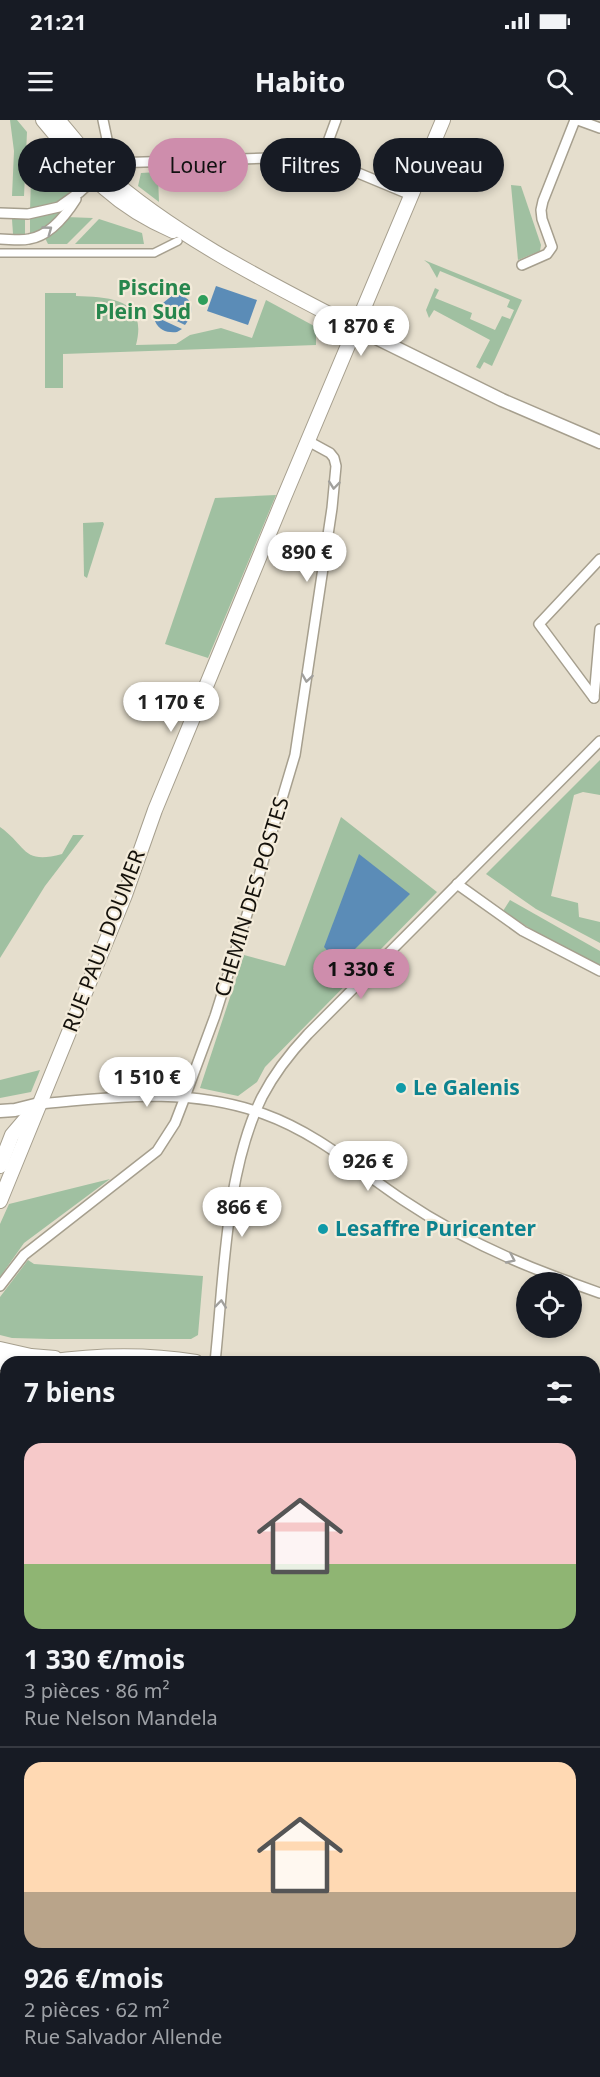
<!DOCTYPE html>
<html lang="fr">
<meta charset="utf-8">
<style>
:root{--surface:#171b24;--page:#20242c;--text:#f1f3f6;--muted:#9ea1a6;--line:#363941;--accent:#ce8dac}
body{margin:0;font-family:"Noto Sans",sans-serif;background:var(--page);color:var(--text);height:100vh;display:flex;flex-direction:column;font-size:22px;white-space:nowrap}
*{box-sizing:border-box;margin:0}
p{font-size:20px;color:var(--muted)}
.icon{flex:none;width:33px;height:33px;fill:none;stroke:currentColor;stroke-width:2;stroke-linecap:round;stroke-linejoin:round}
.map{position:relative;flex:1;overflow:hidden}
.side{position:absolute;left:0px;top:1236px;width:600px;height:722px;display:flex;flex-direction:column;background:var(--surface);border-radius:18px 18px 0 0;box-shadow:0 3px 9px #0003}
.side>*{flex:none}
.top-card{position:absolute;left:18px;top:18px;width:564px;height:54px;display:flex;gap:12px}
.tools{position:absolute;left:516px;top:1152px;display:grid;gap:12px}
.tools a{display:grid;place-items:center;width:66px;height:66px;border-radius:50%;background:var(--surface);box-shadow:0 3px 9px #0003;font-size:30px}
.price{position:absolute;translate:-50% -51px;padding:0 14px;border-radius:21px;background:#fff;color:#222;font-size:20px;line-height:39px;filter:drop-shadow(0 2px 3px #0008)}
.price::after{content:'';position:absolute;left:50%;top:36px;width:18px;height:14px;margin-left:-9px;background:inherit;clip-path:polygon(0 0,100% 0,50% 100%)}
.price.selected{background:var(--accent);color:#111}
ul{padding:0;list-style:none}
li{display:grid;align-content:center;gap:12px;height:318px;padding:0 24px}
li+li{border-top:2px solid var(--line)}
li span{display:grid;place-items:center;height:186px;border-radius:18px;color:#555}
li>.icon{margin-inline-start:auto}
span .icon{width:108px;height:108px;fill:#fffc;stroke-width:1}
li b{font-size:26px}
h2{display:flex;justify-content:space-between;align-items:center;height:72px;padding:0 24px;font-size:26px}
.chip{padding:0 21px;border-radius:27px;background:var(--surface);box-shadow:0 3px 9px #0003;font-size:21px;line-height:54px}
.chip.selected{background:var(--accent);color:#111}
.status{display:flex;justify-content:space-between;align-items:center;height:42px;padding:0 30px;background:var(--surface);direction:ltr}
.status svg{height:16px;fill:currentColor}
header{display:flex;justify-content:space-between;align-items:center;height:78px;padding:0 24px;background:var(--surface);font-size:27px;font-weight:700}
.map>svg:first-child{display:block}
.green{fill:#a0c0a1}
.water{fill:#5b8cb7}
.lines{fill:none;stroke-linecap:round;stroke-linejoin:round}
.pedestrian-casing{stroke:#a69f8e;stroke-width:10}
.minor-casing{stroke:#a69f8e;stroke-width:12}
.tertiary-casing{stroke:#a69f8e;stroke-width:15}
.secondary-casing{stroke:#a69f8e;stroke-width:16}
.pedestrian{stroke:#fff;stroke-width:7}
.minor{stroke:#fff;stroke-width:9}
.tertiary{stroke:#fff;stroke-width:12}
.secondary{stroke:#fff;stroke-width:14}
.oneway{stroke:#a1a09d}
.leisure-dot{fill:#2e9e5b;stroke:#f3ebda;stroke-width:2}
.culture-dot{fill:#0f9aa8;stroke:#f3ebda;stroke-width:2}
.labels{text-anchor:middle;stroke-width:4.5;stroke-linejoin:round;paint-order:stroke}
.leisure-label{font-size:21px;font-weight:bold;fill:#27864d;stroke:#f3ebda;text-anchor:end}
.street-label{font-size:21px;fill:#14110b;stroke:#f3ebda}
.culture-label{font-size:21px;font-weight:bold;fill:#0d838f;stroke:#f3ebda;text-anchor:start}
</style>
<div class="status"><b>21:21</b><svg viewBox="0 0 49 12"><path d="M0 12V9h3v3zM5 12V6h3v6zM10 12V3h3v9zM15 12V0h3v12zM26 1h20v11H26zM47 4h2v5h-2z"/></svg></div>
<header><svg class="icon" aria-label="menu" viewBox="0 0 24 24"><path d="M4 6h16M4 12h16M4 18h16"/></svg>Habito<svg class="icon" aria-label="search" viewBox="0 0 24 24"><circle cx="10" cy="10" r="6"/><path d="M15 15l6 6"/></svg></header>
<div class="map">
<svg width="600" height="1957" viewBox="0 0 600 1957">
<rect width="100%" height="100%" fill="#e5decd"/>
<g class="green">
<path d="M10,0H17L27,12L24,76H12L14,31Z"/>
<path d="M36,23L74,69C61,82 48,87 30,91L32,24Z"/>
<path d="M158,52V57L159,82L138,66L141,53Z"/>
<path d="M511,65L521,66L541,125L540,131L518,140Z"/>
<path d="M60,90L61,92C53,103 43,109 30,115V97L49,95Z"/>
<path d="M14,97H25V116H14L13,114L12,99Z"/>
<path d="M65,97L93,98L67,124H48L45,118Z"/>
<path d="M99,99L142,113L144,124H75Z"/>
<path d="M424,140L522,180L492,246L484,242L480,249L476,247L490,220L434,190L429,198L426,190L435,168L439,170L435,178L472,193L470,199L495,210L502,196L510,199L514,190L507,187L510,180L440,151L437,158L429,144Z"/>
<path d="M45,173H76V176C111,177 148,179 136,225L176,224L190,215L221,208L252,218L266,180L316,207V225L63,234V268H45Z"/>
<path d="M276,375L208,538L165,524L215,378Z"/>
<path d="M103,402L104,404L87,458L84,456L83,403Z"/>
<path d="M600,640V675L583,672L574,675L551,776L578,783L579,797L600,802V823L536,789L486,754Z"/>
<path d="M341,697L437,772L265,947L257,962L238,976L200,968L244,835L285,846Z"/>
<path d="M0,707C27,726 22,745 62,734L73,715H84L45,766L0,838Z"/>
<path d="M510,780L600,831V846L534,811L503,791Z"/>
<path d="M40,950L31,972L0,978V960Z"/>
<path d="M110,1059L24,1123L0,1157V1104L9,1084Z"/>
<path d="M28,1140L34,1144L203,1156L198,1215L191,1219H50L12,1218L0,1215V1177Z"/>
</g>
<g class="water">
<path d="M216,166L257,180L248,205L207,191Z"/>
<path d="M174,174C194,176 196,191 185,205L158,192L163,183Z"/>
<path d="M156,197L182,209L177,212C168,213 159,211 155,201Z"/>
<path d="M359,734L410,774L340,844L324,827Z"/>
</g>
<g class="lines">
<defs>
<path id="pedestrian" d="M0,133H154L178,121"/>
<g id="minor">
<path d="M103,0L112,43"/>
<path d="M578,0L600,8"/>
<path d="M322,38L336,0"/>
<path d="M0,93L28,94L59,87L80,72L112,43L300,37L322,38L411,75"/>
<path d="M0,119C9,119 20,121 29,119C49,116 66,95 76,79"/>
<path d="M522,145L547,134L552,127L542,99L541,90L543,81L575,0"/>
<path d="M594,578L539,504L600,439"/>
<path d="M594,578L600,509"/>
<path d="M457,764L523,811L600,851"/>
<path d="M39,984C116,977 189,967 264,994C317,1013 357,1049 403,1080C455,1115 511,1141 570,1162"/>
<path d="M572,1163L600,1173"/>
<path d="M0,1166L24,1135L157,1031L175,1003L185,977L215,896L255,769L295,635L332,388L336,346L334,338L330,333L308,321"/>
<path d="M215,1242C224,1159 225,1052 262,977C274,954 290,933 308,914L600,621"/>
</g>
<g id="tertiary">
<path d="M356,208L502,280L600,322"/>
<path d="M0,991L15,990L39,984"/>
</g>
<g id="secondary">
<path d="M43,0C86,51 110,84 173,111"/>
<path d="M58,0C73,17 87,36 103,52C174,116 271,164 356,208"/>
<path d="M0,1046L12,1015L35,988"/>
<path d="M0,1081L125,775L155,690L285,375L443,0"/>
<path d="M0,1229L31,1236L55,1238"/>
<path d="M47,1242C96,1235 147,1234 196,1242"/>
<path d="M0,1243H6"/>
<path d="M594,1381L600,1384"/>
</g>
</defs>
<use href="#pedestrian" class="pedestrian-casing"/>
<use href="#minor" class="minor-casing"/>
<use href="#tertiary" class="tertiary-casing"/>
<use href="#secondary" class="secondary-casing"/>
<use href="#pedestrian" class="pedestrian"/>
<use href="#minor" class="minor"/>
<use href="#tertiary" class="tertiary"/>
<use href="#secondary" class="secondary"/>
</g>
<defs><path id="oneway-chevron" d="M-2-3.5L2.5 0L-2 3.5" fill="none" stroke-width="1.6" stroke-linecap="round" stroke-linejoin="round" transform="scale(1.5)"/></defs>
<g class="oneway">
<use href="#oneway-chevron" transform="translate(48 110) rotate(-36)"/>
<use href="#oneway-chevron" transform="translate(334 365) rotate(96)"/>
<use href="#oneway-chevron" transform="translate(307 558) rotate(99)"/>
<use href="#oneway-chevron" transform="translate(511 1139) rotate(25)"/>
<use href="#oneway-chevron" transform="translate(221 1184) rotate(-84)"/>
</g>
<circle class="leisure-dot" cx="203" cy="180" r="6"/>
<g class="culture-dot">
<circle cx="401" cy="968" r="6"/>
<circle cx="323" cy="1109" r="6"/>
</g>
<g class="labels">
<g class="leisure-label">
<text x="191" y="175">Piscine<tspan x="191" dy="24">Plein Sud</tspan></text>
</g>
<g class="street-label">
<text transform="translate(252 777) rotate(-73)" y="7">CHEMIN DES POSTES</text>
<text transform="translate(104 821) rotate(-69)" y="7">RUE PAUL DOUMER</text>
</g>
<g class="culture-label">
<text x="413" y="975">Le Galenis</text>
<text x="335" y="1116">Lesaffre Puricenter</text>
</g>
</g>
</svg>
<div class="tools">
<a><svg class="icon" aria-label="locate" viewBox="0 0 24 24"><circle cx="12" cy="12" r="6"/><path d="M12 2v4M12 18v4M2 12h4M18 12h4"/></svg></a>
</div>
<b class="price" style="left:361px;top:237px">1 870 €</b>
<b class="price" style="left:307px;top:463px">890 €</b>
<b class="price" style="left:171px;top:613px">1 170 €</b>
<b class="price selected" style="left:361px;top:880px">1 330 €</b>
<b class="price" style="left:147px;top:988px">1 510 €</b>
<b class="price" style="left:368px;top:1072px">926 €</b>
<b class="price" style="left:242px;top:1118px">866 €</b>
<div class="top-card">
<a class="chip">Acheter</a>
<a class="chip selected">Louer</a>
<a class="chip">Filtres</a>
<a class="chip">Nouveau</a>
</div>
<section class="side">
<h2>7 biens<svg class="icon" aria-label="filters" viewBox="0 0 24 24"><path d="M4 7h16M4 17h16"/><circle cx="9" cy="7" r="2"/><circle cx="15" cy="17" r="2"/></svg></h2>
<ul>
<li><span style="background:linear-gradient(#f6c9c9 65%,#8fb573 0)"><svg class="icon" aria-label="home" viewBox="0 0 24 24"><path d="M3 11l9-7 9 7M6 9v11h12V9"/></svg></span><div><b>1 330 €/mois</b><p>3 pièces · 86 m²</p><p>Rue Nelson Mandela</p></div></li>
<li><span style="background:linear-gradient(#ffd9b3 70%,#b9a48a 0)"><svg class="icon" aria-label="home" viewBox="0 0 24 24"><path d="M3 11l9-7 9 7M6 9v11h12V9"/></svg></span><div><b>926 €/mois</b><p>2 pièces · 62 m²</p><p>Rue Salvador Allende</p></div></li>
</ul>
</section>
</div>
